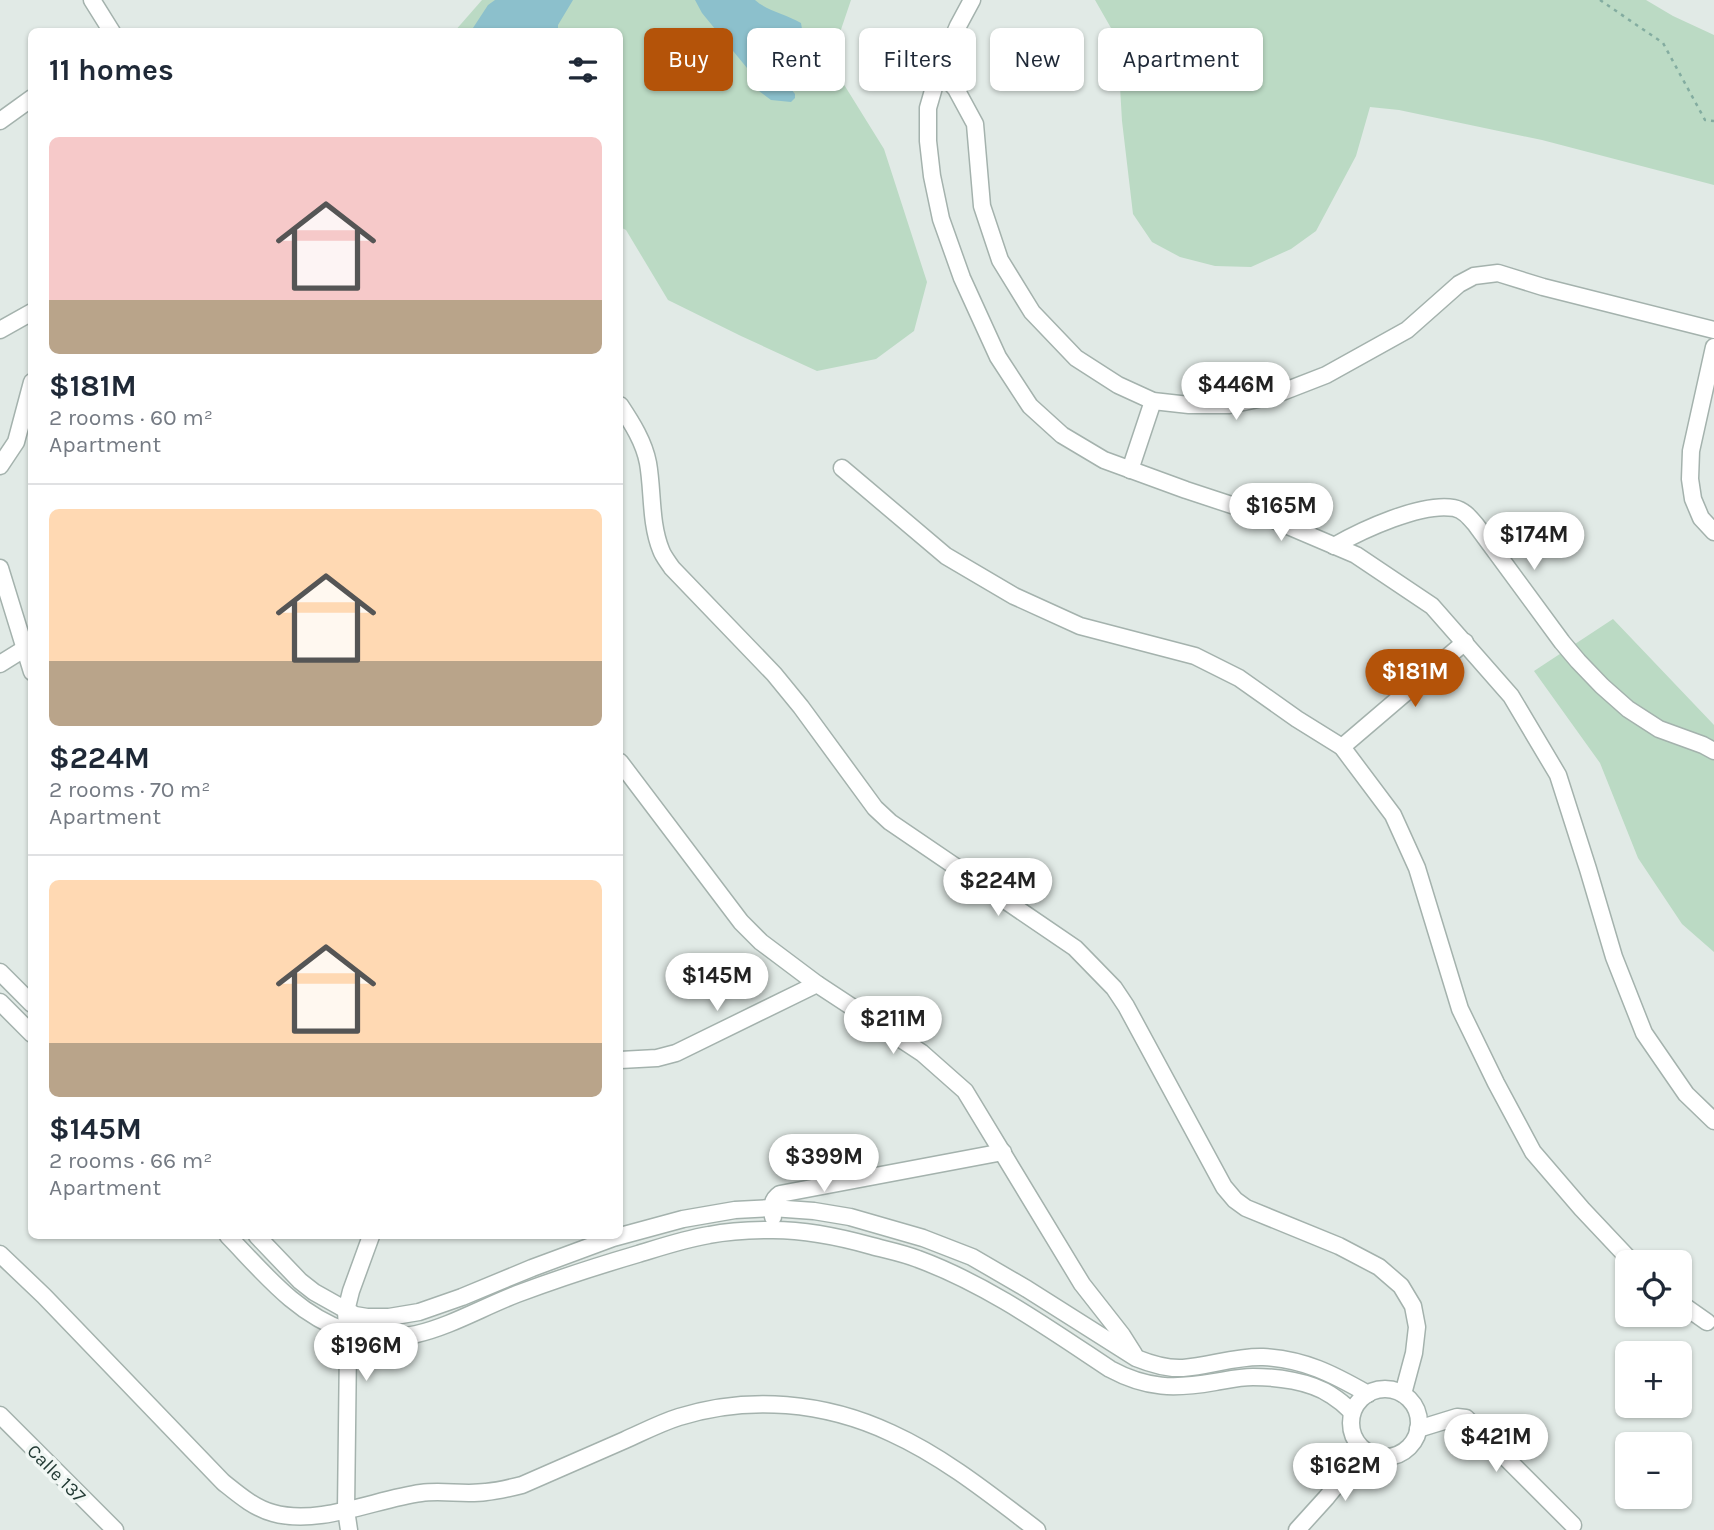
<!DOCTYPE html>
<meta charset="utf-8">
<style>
:root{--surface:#fff;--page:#f6f6f7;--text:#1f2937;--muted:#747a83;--line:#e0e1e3;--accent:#b45309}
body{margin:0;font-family:Karla,sans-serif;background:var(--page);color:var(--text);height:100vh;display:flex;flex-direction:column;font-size:26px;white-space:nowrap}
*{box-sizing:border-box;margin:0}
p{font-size:23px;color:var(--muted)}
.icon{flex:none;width:38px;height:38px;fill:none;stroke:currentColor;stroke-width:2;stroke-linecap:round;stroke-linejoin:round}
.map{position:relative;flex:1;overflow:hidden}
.sheet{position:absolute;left:28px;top:28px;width:595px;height:1211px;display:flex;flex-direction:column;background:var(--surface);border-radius:10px;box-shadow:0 2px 5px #0004}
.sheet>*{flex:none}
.banner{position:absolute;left:644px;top:28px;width:665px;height:63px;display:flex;gap:14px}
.controls{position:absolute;left:1615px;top:1250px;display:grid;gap:14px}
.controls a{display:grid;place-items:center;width:77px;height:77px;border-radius:10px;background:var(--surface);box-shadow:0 2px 5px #0004;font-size:35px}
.price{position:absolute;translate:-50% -60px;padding:0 16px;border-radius:24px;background:#fff;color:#222;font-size:23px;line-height:46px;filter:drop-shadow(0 2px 4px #0008)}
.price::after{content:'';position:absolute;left:50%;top:42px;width:21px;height:16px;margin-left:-10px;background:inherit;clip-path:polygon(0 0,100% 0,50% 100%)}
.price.selected{background:var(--accent);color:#fff}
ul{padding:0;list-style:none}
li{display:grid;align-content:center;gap:14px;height:371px;padding:0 21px}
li+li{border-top:2px solid var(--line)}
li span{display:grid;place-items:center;height:217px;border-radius:10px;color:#555}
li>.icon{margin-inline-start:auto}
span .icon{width:126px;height:126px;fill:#fffc;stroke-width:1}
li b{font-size:30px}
h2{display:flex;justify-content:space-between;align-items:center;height:84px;padding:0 21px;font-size:30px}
.chip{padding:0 24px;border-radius:10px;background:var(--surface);box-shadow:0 2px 5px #0004;font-size:24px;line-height:63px}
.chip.selected{background:var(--accent);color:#fff}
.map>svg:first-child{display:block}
.green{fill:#bbdac4}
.water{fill:#8cc0cc}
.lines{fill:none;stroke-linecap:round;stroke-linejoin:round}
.minor-casing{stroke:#a4b2ad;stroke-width:19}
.path{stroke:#83aca0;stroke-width:2.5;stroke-dasharray:3.5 5;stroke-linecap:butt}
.minor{stroke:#fff;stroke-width:16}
.labels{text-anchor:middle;stroke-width:7;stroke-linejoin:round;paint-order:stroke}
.street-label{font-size:19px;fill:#223a34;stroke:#f1f7f4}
</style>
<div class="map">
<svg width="1714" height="1530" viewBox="0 0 1714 1530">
<rect width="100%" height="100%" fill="#e1eae6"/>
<g class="green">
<path d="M482,0H851L830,62L884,149L927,282L914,331L876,359L817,371L741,336L668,300L626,230L620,227V32H454Z"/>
<path d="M1095,0H1646L1673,16L1714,35V185L1542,140L1399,110L1370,107L1356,156L1316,231L1291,249L1251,267L1215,266L1180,257L1152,242L1133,214L1122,121L1118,52L1111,28Z"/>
<path d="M1613,619L1714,725V952L1682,924L1638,858L1600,763L1534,671Z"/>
</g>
<g class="water">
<path d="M495,0H573L558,25V31H471L488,5Z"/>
<path d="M695,0H755C767,11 786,14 801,23L805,47L797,59L788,65L784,80L795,94V98L791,102L771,100L755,88L747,68L702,13Z"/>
</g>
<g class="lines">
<defs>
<g id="minor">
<path d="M92,0L112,32"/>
<path d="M972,0L958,26L939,70L928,108V141L932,176L941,219L962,278L998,357L1030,406L1062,435L1104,460L1186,490L1262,515L1356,555L1432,606L1511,696L1558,775L1588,869L1614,957L1644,1033L1686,1094L1714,1121"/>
<path d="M939,70L956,89L975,124L982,206L1000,260L1032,312L1076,358L1118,385L1153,401L1189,405H1229L1272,396L1326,375L1407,330L1459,284L1474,276L1498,273L1543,287L1714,330"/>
<path d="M0,121L32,98"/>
<path d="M0,330L32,312"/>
<path d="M1714,347L1691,451L1690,479L1693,499L1701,518L1714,532"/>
<path d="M620,405C632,423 644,442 648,463C653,491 650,523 661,550C663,556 668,562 672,568L774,674L801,707L875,808L890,822L1075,948L1114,988L1126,1006L1224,1187L1235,1200L1246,1208L1339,1246L1379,1267L1401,1286L1413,1306L1417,1327L1414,1353L1403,1394"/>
<path d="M0,466L16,442L32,382"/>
<path d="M842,468L946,556L1014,596L1080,626L1195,656L1239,678L1297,719L1342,747L1393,815L1417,868L1460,1009L1496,1083L1533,1152L1582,1209L1632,1262"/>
<path d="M1130,470L1153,401"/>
<path d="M1334,546C1362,530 1422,502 1454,508C1464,510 1470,518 1476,525L1562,642L1578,661L1602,686L1628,709L1659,729L1703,745L1714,751"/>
<path d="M0,568L32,672"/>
<path d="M0,664L24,649"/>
<path d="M1342,747L1465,642"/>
<path d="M620,762L741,922L761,942L817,984L922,1053L965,1091L1082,1284L1122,1335L1134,1354"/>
<path d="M0,972L32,1004"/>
<path d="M0,1002L32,1034"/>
<path d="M620,1060L657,1058L676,1053L817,984"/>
<path d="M773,1217C772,1207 771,1200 780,1194L1003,1152"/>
<path d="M228,1236C263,1272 296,1314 346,1331C410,1353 460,1316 517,1294C557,1279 597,1266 638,1254C661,1247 685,1239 709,1235C730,1231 752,1230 773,1230C806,1230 840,1237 872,1246C887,1250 903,1253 918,1259C988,1285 1048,1328 1110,1369C1147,1389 1175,1389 1215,1382C1227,1380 1240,1377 1253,1377C1277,1377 1310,1381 1331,1395C1339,1400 1346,1406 1352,1412"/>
<path d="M257,1236L300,1281L314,1292L355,1315L367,1317H389L419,1312L462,1297L532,1268L613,1238L683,1219L735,1210L772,1208L814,1211L850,1217L923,1238L972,1257L1027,1289L1136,1358C1151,1364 1167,1369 1183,1368C1210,1366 1236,1356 1263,1357C1304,1359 1333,1374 1368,1394"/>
<path d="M0,1254L44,1296L223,1482C238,1494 254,1508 273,1513C319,1526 376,1499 421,1493C442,1490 464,1495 486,1492C498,1491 510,1488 522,1485C557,1470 591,1455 625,1440C643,1432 660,1423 679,1417C749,1395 825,1402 891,1433C944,1457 991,1495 1037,1530"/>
<path d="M1680,1303L1707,1322"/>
<circle cx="1385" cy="1423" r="34"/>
<path d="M0,1415L115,1530"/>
<path d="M1418,1429L1457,1417L1466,1418L1573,1525"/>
<path d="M349,1530L346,1510L348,1347L346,1311L351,1291L371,1236"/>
<path d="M1297,1530L1326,1498L1364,1451"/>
</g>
</defs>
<use href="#minor" class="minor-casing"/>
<path class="path" d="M1600,0L1663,43L1705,120L1714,121"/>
<use href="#minor" class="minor"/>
</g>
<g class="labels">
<g class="street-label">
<text transform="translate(57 1473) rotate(45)" y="7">Calle 137</text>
</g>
</g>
</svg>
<div class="controls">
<a><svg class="icon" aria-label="locate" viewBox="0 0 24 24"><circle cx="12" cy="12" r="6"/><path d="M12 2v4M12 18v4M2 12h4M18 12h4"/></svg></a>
<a>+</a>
<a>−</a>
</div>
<b class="price" style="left:1236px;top:422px">$446M</b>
<b class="price" style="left:1281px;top:543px">$165M</b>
<b class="price" style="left:1534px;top:572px">$174M</b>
<b class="price selected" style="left:1415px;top:709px">$181M</b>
<b class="price" style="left:998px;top:918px">$224M</b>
<b class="price" style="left:717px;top:1013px">$145M</b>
<b class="price" style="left:893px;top:1056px">$211M</b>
<b class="price" style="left:824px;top:1194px">$399M</b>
<b class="price" style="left:366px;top:1383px">$196M</b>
<b class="price" style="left:1496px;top:1474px">$421M</b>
<b class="price" style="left:1345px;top:1503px">$162M</b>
<div class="banner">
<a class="chip selected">Buy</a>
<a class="chip">Rent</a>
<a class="chip">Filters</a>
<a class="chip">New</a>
<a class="chip">Apartment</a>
</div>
<section class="sheet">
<h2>11 homes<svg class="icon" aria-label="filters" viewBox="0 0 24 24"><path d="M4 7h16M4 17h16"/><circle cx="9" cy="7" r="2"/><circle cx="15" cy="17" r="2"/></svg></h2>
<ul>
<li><span style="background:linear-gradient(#f6c9c9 75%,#b9a48a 0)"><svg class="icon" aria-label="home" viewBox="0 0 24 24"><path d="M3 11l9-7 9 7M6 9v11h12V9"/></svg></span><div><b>$181M</b><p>2 rooms · 60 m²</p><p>Apartment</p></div></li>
<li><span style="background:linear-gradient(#ffd9b3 70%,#b9a48a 0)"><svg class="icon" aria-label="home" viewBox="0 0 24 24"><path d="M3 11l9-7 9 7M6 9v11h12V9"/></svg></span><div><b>$224M</b><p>2 rooms · 70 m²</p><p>Apartment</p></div></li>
<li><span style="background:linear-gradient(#ffd9b3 75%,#b9a48a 0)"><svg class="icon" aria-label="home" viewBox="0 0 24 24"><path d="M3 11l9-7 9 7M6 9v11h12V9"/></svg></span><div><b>$145M</b><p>2 rooms · 66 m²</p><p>Apartment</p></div></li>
</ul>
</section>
</div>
